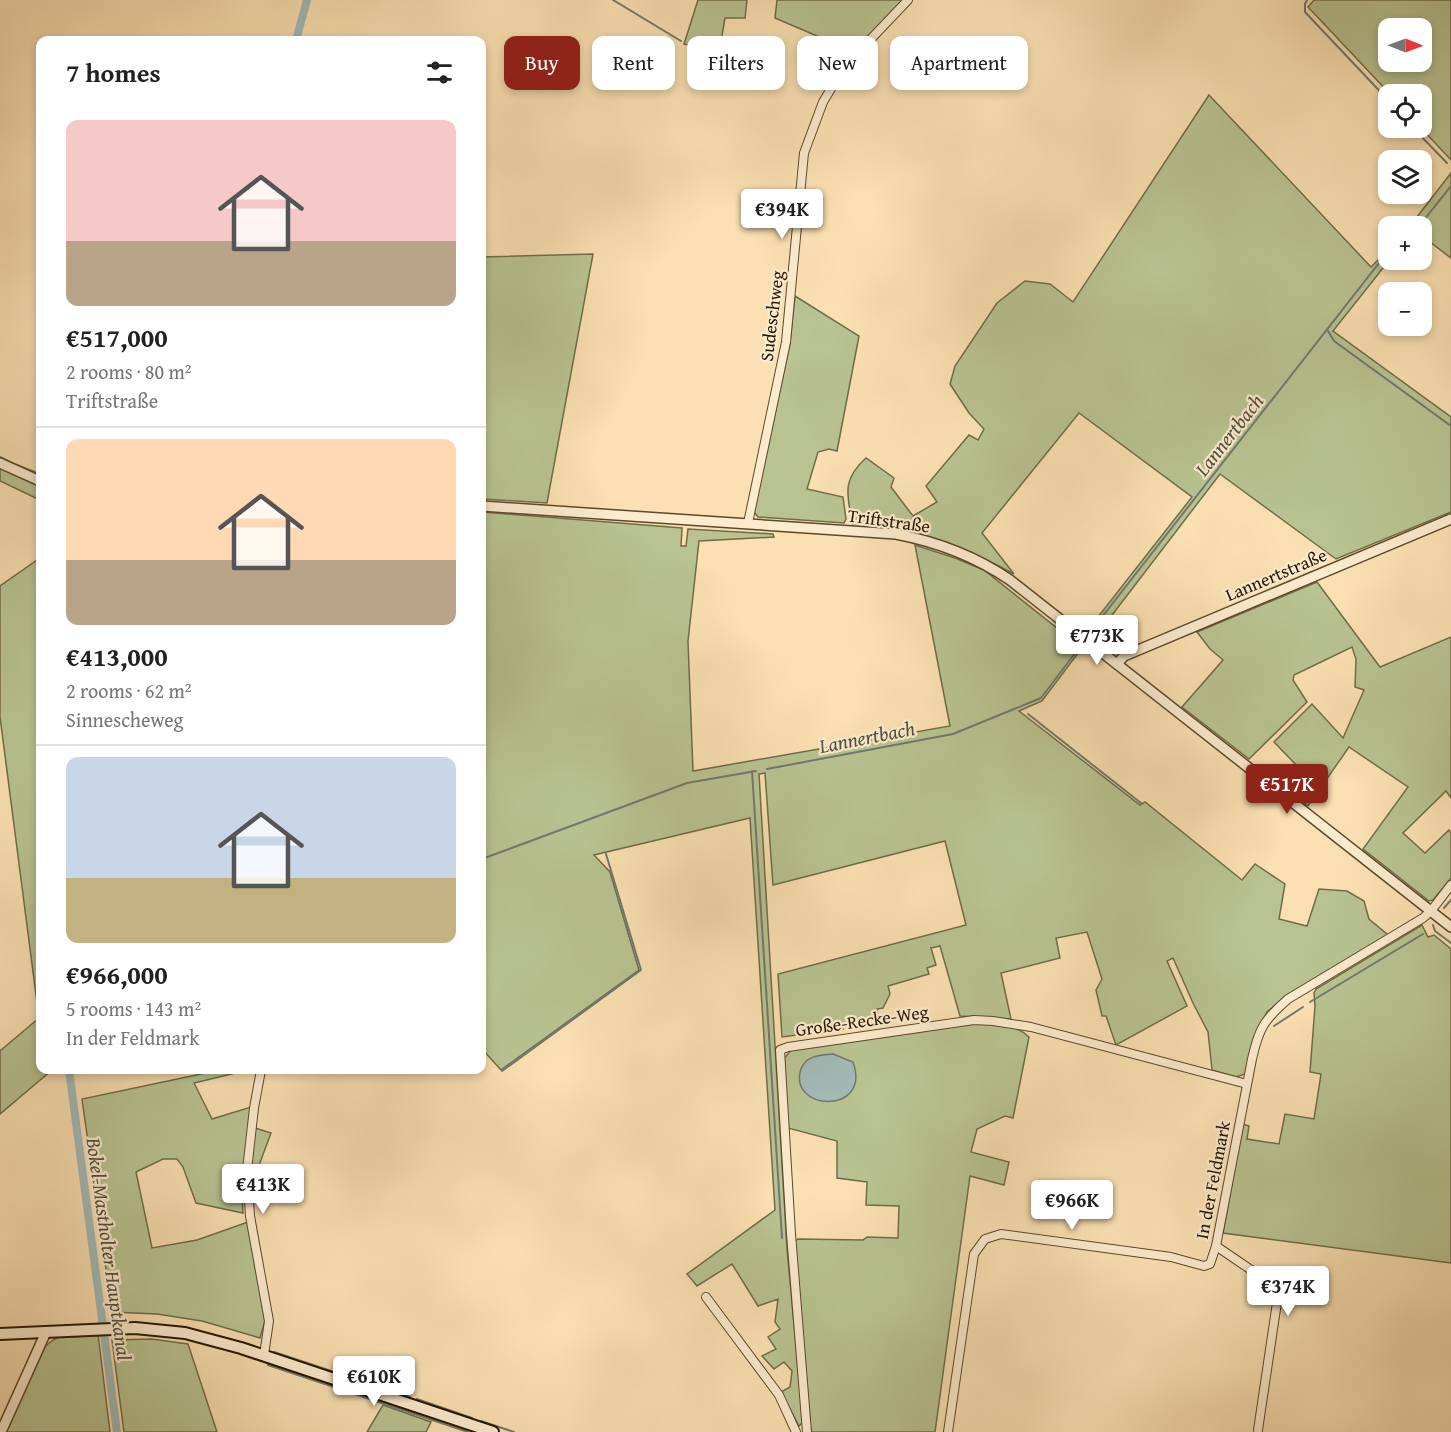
<!DOCTYPE html>
<meta charset="utf-8">
<style>
:root{--surface:#fff;--page:#f2f2f2;--text:#222;--muted:#767676;--line:#e0e0e0;--accent:#8f2418}
body{margin:0;font-family:"Gentium Book Plus",serif;background:var(--page);color:var(--text);height:100vh;display:flex;flex-direction:column;font-size:22px;white-space:nowrap}
*{box-sizing:border-box;margin:0}
p{font-size:20px;color:var(--muted)}
.icon{flex:none;width:33px;height:33px;fill:none;stroke:currentColor;stroke-width:2;stroke-linecap:round;stroke-linejoin:round}
.map{position:relative;flex:1;overflow:hidden}
.details{position:absolute;left:36px;top:36px;width:450px;height:1038px;display:flex;flex-direction:column;background:var(--surface);border-radius:12px;box-shadow:0 3px 9px #0003}
.details>*{flex:none}
.banner{position:absolute;left:504px;top:36px;width:570px;height:54px;display:flex;gap:12px}
.needle{width:39px;rotate:91deg}
.controls{position:absolute;left:1378px;top:18px;display:grid;gap:12px}
.controls a{display:grid;place-items:center;width:54px;height:54px;border-radius:12px;background:var(--surface);box-shadow:0 3px 9px #0003;font-size:30px}
.price{position:absolute;translate:-50% -51px;padding:0 14px;border-radius:6px;background:#fff;color:#222;font-size:20px;line-height:39px;filter:drop-shadow(0 2px 3px #0008)}
.price::after{content:'';position:absolute;left:50%;top:36px;width:18px;height:14px;margin-left:-9px;background:inherit;clip-path:polygon(0 0,100% 0,50% 100%)}
.price.on{background:var(--accent);color:#fff}
ul{padding:0;list-style:none}
li{display:grid;align-content:center;gap:12px;height:318px;padding:0 30px}
li+li{border-top:2px solid var(--line)}
li span{display:grid;place-items:center;height:186px;border-radius:12px;color:#555}
li>.icon{margin-inline-start:auto}
span .icon{width:108px;height:108px;fill:#fffc;stroke-width:1}
li b{font-size:26px}
h2{display:flex;justify-content:space-between;align-items:center;height:72px;padding:0 30px;font-size:26px}
.pill{padding:0 21px;border-radius:12px;background:var(--surface);box-shadow:0 3px 9px #0003;font-size:21px;line-height:54px}
.pill.on{background:var(--accent);color:#fff}
.map>svg:first-child{display:block}
.green{fill:#b8c391;stroke:#706c48;stroke-width:1.5;fill-rule:evenodd}
.water{fill:#a2bbb7;stroke:#71796e;stroke-width:1.5}
.lines{fill:none;stroke-linecap:round;stroke-linejoin:round}
.stream{stroke:#71796e;stroke-width:2}
.canal{stroke:#a2bbb7;stroke-width:8}
.minor-casing{stroke:#5c482c;stroke-width:10}
.tertiary-casing{stroke:#5c482c;stroke-width:12}
.secondary-casing{stroke:#271600;stroke-width:14}
.minor{stroke:#fcebcd;stroke-width:8}
.tertiary{stroke:#fcebcd;stroke-width:9}
.secondary{stroke:#fcebcd;stroke-width:10}
.labels{text-anchor:middle;stroke-width:4.5;stroke-linejoin:round;paint-order:stroke}
.street-label{font-size:18px;fill:#271600;stroke:#fcebcd}
.water-label{font-size:20px;font-style:italic;fill:#525040;stroke:#fcebcd}
</style>
<div class="map">
<svg width="1451" height="1432" viewBox="0 0 1451 1432">
<rect width="100%" height="100%" fill="#fae0b2"/>
<filter id="stains"><feTurbulence type="fractalNoise" baseFrequency=".00333" numOctaves="4"/><feColorMatrix values="0 0 0 0 .2 0 0 0 0 .09 0 0 0 0 .02 0 0 0 .5 -.17"/></filter>
<radialGradient id="worn" r=".72"><stop offset=".6" stop-color="#630" stop-opacity="0"/><stop offset="1" stop-color="#630" stop-opacity=".3"/></radialGradient>
<g class="green">
<path d="M698,0H747L745,18H725L719,53L684,44Z"/>
<path d="M777,0H904L858,50L845,48L775,18Z"/>
<path d="M1314,0H1451V160L1421,128L1422,94H1390L1308,7ZM1389,28H1422V62H1389Z"/>
<path d="M1209,95L1371,267L1389,249V260H1392L1383,268L1333,331L1451,417V512L1336,559L1220,474L1096,636L1087,631L1192,497L1079,413L982,533L1014,574C978,555 941,537 900,530C885,527 869,528 853,527C848,497 840,481 866,458L894,478L891,487L913,516L937,502L926,486L969,435L978,440L984,429L969,413L950,384L955,366L997,303L1025,281L1050,284L1073,302Z"/>
<path d="M1451,173V258L1422,236V226H1410Z"/>
<path d="M593,254L547,503L482,499V257Z"/>
<path d="M795,296L859,336L837,451L829,449L818,452L807,489L843,497L846,519L844,523L758,517L754,512L790,343Z"/>
<path d="M0,468L40,486V500L0,481Z"/>
<path d="M482,512L682,528L681,546H686L688,529L773,534L774,537L699,541L688,641L693,771L950,726L915,545L955,558L984,570L1082,648L1042,701L1019,711L1140,805L1145,802L1242,880L1255,864L1285,884L1279,919L1307,926L1319,889L1347,891L1364,901L1369,919L1388,935L1286,996L1267,1012L1253,1039L1245,1074L1236,1077L1212,1070L1208,1032L1193,1003L1173,958L1167,961L1187,1006L1116,1045L1106,1016H1102L1096,990L1102,979L1087,932L1056,938L1060,958L1001,973L1011,1019L960,1016L940,946L931,948L936,965L927,968L929,974L888,986L890,994L883,1008L877,1009L879,1025L849,1028V1025H843V1029L782,1037L778,974L966,925L945,841L773,885L765,773L759,774L787,1249L803,1422L799,1426L781,1392L790,1387L792,1371L784,1362L774,1369L762,1356L776,1349L768,1337L780,1329L775,1322L778,1299L758,1306L732,1264L697,1286L687,1274L775,1210L750,818L594,855L610,872L639,970L501,1070L482,1049Z"/>
<path d="M40,558V1070H52L0,1114V1051L39,1018L0,717V586Z"/>
<path d="M1317,582L1380,667L1451,637V798L1446,791L1403,833L1425,853L1449,830L1451,833V878L1433,900L1429,901L1363,849L1408,787L1349,747L1308,806L1285,788L1301,770L1274,742L1312,704L1343,738L1364,690L1355,687L1356,659L1352,647L1294,675L1293,680L1307,702L1249,759L1182,707L1223,660L1210,649L1197,632Z"/>
<path d="M1422,925L1428,937L1434,935L1451,949V1263L1223,1233L1243,1124L1249,1126L1247,1139L1279,1144L1285,1114L1314,1119L1321,1074L1310,1072L1315,1006L1314,993L1316,989Z"/>
<path d="M972,1024C993,1024 1013,1022 1029,1037L1013,1118L1005,1116L977,1129L971,1152L1009,1162L1004,1185L970,1176L935,1432H811L795,1241L798,1239L863,1240L867,1237L898,1238L899,1206L866,1205L867,1182L837,1178V1141L788,1128L783,1060L792,1049Z"/>
<path d="M220,1070H248L194,1083L212,1119L251,1107L242,1192L243,1213L196,1203L183,1167L177,1159H163L136,1172L152,1248L197,1240L248,1222L265,1321L260,1338L202,1321L157,1314L112,1312L82,1099Z"/>
<path d="M255,1128L271,1133L258,1168L254,1184L251,1170Z"/>
<path d="M98,1334L110,1432H5L45,1347C60,1330 77,1335 98,1334Z"/>
<path d="M152,1339L188,1344L217,1432H124L112,1340Z"/>
<path d="M383,1405L431,1422L426,1432H367Z"/>
</g>
<path class="water" d="M833,1054L853,1062C872,1116 787,1111 801,1069C806,1055 821,1055 833,1054Z"/>
<g class="lines">
<g class="stream">
<path d="M613,0L681,41"/>
<path d="M1307,0L1305,4V12L1389,101"/>
<path d="M1413,128L1447,163"/>
<path d="M1419,226L1451,186"/>
<path d="M1328,331L1334,341L1451,426"/>
<path d="M0,457L14,464L40,474"/>
<path d="M1091,631L1379,263L1389,255"/>
<path d="M1028,714L1141,803"/>
<path d="M767,769L953,734L1041,698L1082,644"/>
<path d="M752,771L782,1238"/>
<path d="M482,859L687,783L756,771"/>
<path d="M1444,908L1451,900"/>
<path d="M1433,925L1435,931L1451,943"/>
<path d="M1310,1002L1423,934"/>
<path d="M1274,1026L1303,1007"/>
<path d="M502,1071L641,970L606,854"/>
<path d="M274,1352L410,1397"/>
<path d="M268,1365L468,1432"/>
<path d="M417,1399L472,1418"/>
<path d="M481,1421L514,1432"/>
</g>
<g class="canal">
<path d="M296,40L307,0"/>
<path d="M69,1070L117,1432"/>
</g>
<defs>
<g id="minor">
<path d="M748,523L786,342L804,153L823,102L835,82L868,42L908,0"/>
<path d="M261,1070L254,1108L247,1170L250,1216L269,1321L264,1355"/>
<path d="M1216,1246L1279,1289L1258,1430"/>
<path d="M706,1297L779,1395L796,1432"/>
<path d="M807,1432L791,1234L780,1050L788,1047L974,1020L993,1021L1031,1027L1247,1084"/>
<path d="M948,1432L974,1254L985,1239L1001,1234L1171,1257L1204,1266L1210,1264L1216,1246L1252,1059C1259,1028 1264,1020 1288,999L1423,918L1431,911L1451,885"/>
</g>
<g id="tertiary">
<path d="M0,463L40,481"/>
<path d="M482,506L896,534C938,542 975,556 1010,580L1451,927"/>
<path d="M1117,664L1124,656L1451,519"/>
<path d="M1,1432L46,1332"/>
</g>
<path id="secondary" d="M0,1334L135,1328L185,1333L241,1348L493,1432"/>
</defs>
<use href="#minor" class="minor-casing"/>
<use href="#tertiary" class="tertiary-casing"/>
<use href="#secondary" class="secondary-casing"/>
<use href="#minor" class="minor"/>
<use href="#tertiary" class="tertiary"/>
<use href="#secondary" class="secondary"/>
</g>
<g class="labels">
<g class="street-label">
<text transform="translate(772 316) rotate(-83)" y="6">Sudeschweg</text>
<text transform="translate(889 521) rotate(8)" y="6">Triftstraße</text>
<text transform="translate(1276 575) rotate(-23)" y="6">Lannertstraße</text>
<text transform="translate(862 1021) rotate(-8)" y="6">Große-Recke-Weg</text>
<text transform="translate(1213 1180) rotate(-79)" y="6">In der Feldmark</text>
</g>
<g class="water-label">
<text transform="translate(1229 435) rotate(-52)" y="7">Lannertbach</text>
<text transform="translate(867 737) rotate(-11)" y="7">Lannertbach</text>
<text transform="translate(109 1249) rotate(82)" y="7">Bokel-Mastholter Hauptkanal</text>
</g>
</g>
<rect width="100%" height="100%" filter="url(#stains)"/>
<rect width="100%" height="100%" fill="url(#worn)"/>
</svg>
<div class="controls">
<a><svg class="needle" viewBox="-14 -14 28 28"><path d="M0-13l5 13h-10z" fill="#e53935"/><path d="M0 13l5-13h-10z" fill="#767676"/></svg></a>
<a><svg class="icon" aria-label="locate" viewBox="0 0 24 24"><circle cx="12" cy="12" r="6"/><path d="M12 2v4M12 18v4M2 12h4M18 12h4"/></svg></a>
<a><svg class="icon" aria-label="layers" viewBox="0 0 24 24"><path d="M12 4l9 5-9 5-9-5zM3 14l9 5 9-5"/></svg></a>
<a>+</a>
<a>−</a>
</div>
<b class="price" style="left:782px;top:240px">€394K</b>
<b class="price" style="left:1097px;top:666px">€773K</b>
<b class="price on" style="left:1287px;top:815px">€517K</b>
<b class="price" style="left:263px;top:1215px">€413K</b>
<b class="price" style="left:1072px;top:1231px">€966K</b>
<b class="price" style="left:1288px;top:1317px">€374K</b>
<b class="price" style="left:374px;top:1407px">€610K</b>
<div class="banner">
<a class="pill on">Buy</a>
<a class="pill">Rent</a>
<a class="pill">Filters</a>
<a class="pill">New</a>
<a class="pill">Apartment</a>
</div>
<section class="details">
<h2>7 homes<svg class="icon" aria-label="filters" viewBox="0 0 24 24"><path d="M4 7h16M4 17h16"/><circle cx="9" cy="7" r="2"/><circle cx="15" cy="17" r="2"/></svg></h2>
<ul>
<li><span style="background:linear-gradient(#f6c9c9 65%,#b9a48a 0)"><svg class="icon" aria-label="home" viewBox="0 0 24 24"><path d="M3 11l9-7 9 7M6 9v11h12V9"/></svg></span><div><b>€517,000</b><p>2 rooms · 80 m²</p><p>Triftstraße</p></div></li>
<li><span style="background:linear-gradient(#ffd9b3 65%,#b9a48a 0)"><svg class="icon" aria-label="home" viewBox="0 0 24 24"><path d="M3 11l9-7 9 7M6 9v11h12V9"/></svg></span><div><b>€413,000</b><p>2 rooms · 62 m²</p><p>Sinnescheweg</p></div></li>
<li><span style="background:linear-gradient(#c9d6e8 65%,#c2b280 0)"><svg class="icon" aria-label="home" viewBox="0 0 24 24"><path d="M3 11l9-7 9 7M6 9v11h12V9"/></svg></span><div><b>€966,000</b><p>5 rooms · 143 m²</p><p>In der Feldmark</p></div></li>
</ul>
</section>
</div>
